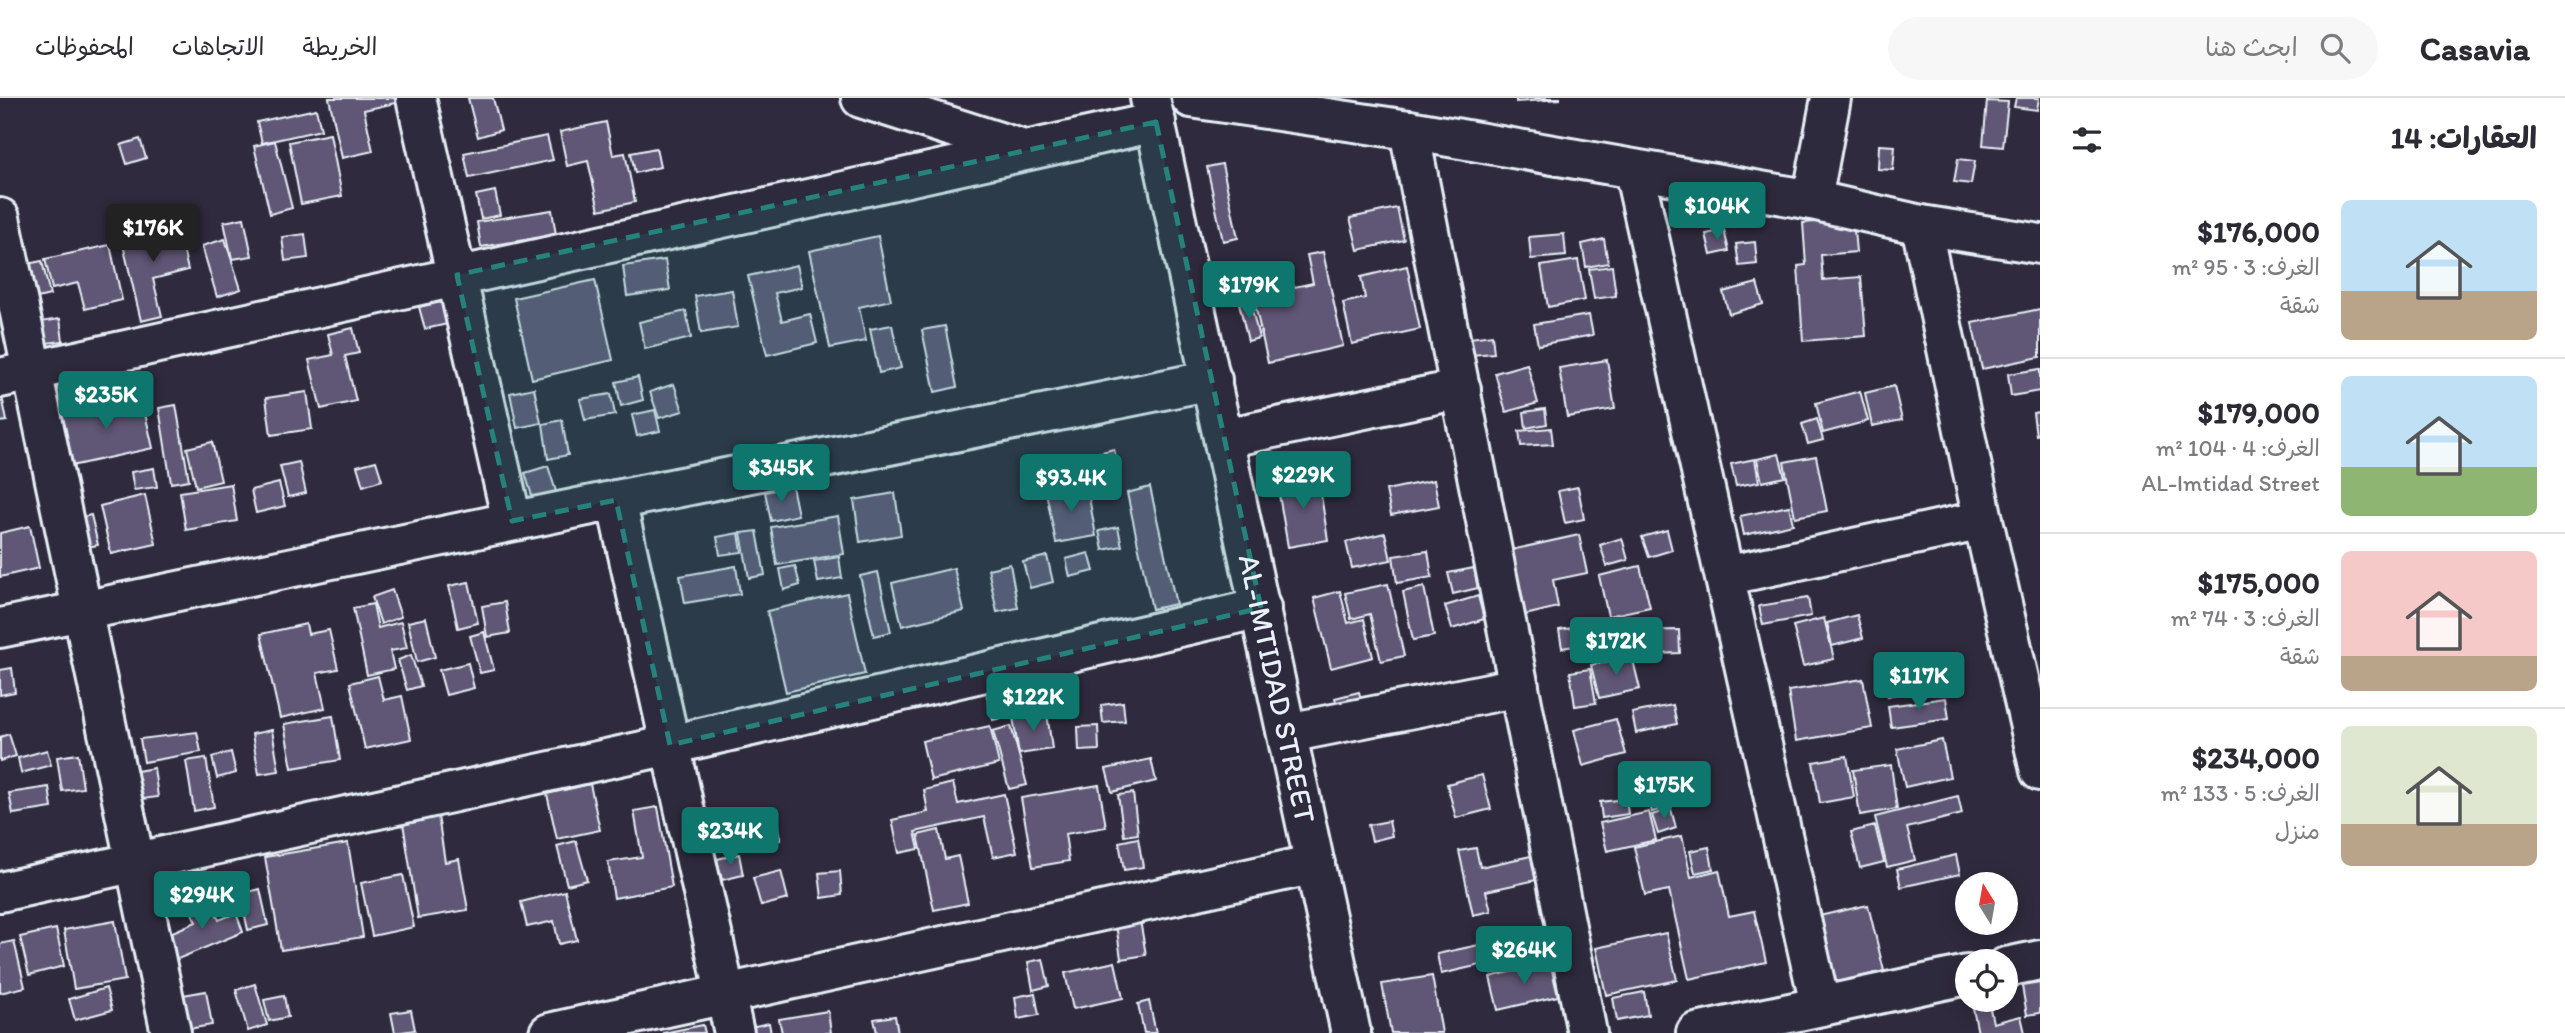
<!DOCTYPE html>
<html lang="ar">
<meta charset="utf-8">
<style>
:root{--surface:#fff;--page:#f7f7f7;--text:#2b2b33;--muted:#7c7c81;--line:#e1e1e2;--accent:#0f766e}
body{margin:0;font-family:Itim,"Playpen Sans Arabic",sans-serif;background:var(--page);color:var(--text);direction:rtl;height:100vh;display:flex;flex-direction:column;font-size:26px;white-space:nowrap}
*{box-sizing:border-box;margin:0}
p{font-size:23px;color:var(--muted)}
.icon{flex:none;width:38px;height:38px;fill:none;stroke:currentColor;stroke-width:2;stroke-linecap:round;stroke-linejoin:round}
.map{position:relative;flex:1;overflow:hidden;direction:ltr}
.panel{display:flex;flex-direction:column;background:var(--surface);width:525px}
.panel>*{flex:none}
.needle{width:46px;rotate:349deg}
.controls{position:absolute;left:1955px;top:774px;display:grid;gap:14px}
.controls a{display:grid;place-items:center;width:63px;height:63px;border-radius:50%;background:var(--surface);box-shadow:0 4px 18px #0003;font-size:35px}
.price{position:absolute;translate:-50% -60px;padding:0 16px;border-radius:7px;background:var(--accent);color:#fff;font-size:23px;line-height:46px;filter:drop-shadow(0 2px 4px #0008)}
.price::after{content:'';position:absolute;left:50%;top:42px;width:21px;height:16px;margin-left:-10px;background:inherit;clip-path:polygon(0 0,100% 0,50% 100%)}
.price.current{background:#222;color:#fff}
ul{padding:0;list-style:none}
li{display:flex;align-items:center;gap:21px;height:175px;padding:0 28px}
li+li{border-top:2px solid var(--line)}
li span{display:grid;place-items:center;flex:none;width:196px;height:140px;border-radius:10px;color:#555}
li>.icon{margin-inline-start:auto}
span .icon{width:84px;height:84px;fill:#fffc;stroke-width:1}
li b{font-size:30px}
h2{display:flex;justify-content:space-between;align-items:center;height:84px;padding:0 28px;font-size:30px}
header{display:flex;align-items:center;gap:42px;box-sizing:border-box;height:98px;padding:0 35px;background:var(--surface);border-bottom:2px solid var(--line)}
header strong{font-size:33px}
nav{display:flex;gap:38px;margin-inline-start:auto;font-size:24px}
.search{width:490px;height:63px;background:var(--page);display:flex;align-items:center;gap:18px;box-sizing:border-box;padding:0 24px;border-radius:38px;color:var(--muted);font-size:26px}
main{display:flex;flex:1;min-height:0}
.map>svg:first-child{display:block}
.building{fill:#615774;stroke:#e8f1f8;stroke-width:2}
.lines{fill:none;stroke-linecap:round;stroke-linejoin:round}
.minor-casing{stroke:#e8f1f8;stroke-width:44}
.tertiary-casing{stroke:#e8f1f8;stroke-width:44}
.minor{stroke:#2f2a3d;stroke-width:38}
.tertiary{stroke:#2f2a3d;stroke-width:38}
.marked{fill:#25827c;fill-opacity:0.2;stroke:#25827c;stroke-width:5;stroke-dasharray:14 9;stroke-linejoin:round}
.labels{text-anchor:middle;stroke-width:7;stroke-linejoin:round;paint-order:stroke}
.street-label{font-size:30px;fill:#e8f1f8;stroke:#2f2a3d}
</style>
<header>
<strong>Casavia</strong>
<div class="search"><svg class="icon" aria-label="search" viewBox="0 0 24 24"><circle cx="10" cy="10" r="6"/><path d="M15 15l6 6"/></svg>ابحث هنا</div>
<nav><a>الخريطة</a><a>الاتجاهات</a><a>المحفوظات</a></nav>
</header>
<main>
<section class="panel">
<h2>العقارات: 14<svg class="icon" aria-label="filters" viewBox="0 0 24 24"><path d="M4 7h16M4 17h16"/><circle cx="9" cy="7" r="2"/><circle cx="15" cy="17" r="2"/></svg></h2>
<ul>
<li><span style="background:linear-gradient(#bfe0f5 65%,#b9a48a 0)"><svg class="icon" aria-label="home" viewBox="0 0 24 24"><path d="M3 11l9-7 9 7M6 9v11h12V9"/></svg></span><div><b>$176,000</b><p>الغرف: 3 · 95 m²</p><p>شقة</p></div></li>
<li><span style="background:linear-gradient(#bfe0f5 65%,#8fb573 0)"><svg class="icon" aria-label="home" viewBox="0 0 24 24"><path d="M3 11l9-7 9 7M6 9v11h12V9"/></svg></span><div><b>$179,000</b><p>الغرف: 4 · 104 m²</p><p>AL-Imtidad Street</p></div></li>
<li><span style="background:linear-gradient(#f6c9c9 75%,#b9a48a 0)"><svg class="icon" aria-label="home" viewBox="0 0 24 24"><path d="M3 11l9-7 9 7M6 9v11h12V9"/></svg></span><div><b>$175,000</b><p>الغرف: 3 · 74 m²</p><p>شقة</p></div></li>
<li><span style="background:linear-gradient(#dfe7d0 70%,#b9a48a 0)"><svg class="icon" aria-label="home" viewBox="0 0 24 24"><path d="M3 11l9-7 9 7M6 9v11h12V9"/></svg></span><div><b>$234,000</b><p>الغرف: 5 · 133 m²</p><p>منزل</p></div></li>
</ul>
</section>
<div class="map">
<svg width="2040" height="935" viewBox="0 0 2040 935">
<rect width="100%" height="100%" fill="#2f2a3d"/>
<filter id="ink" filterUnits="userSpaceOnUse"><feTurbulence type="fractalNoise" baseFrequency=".0143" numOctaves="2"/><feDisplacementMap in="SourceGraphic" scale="14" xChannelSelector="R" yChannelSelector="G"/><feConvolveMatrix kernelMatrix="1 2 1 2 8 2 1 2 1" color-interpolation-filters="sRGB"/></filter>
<g filter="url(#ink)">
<g class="building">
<path d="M329,0H403L404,3L364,12L373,53L342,60Z"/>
<path d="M468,0H493L501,32L478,39Z"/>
<path d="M1516,0H1560V1L1516,4Z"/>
<path d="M2016,0H2039L2037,12L2014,9Z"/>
<path d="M1987,3L2008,4L2003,49L1983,47Z"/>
<path d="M316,11L321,32L262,45L257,24Z"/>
<path d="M606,24L613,57L625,55L635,104L599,112L588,63L567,68L560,34Z"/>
<path d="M330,36L342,98L301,106L289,44Z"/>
<path d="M547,38L553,62L469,80L464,55Z"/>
<path d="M140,41L146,60L127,66L121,47Z"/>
<path d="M275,43L292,110L270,116L254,48Z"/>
<path d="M1879,47L1895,48L1893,72L1878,71Z"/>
<path d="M656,50L660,69L635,75L631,55Z"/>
<path d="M1958,61L1975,63L1971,86L1954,84Z"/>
<path d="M1222,66L1238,140L1223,143L1207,69Z"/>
<path d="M495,93L500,117L481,121L476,97Z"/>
<path d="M1397,110L1404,142L1358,152L1350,120Z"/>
<path d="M552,112L556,137L481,149L477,124Z"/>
<path d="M244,120L252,158L232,161L224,124Z"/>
<path d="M1853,121L1856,154L1821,157L1823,182L1861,179L1866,238L1803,243L1798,168L1806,167L1803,125Z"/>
<path d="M177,125L188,172L153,181L162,218L141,223L121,138Z"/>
<path d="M1724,132L1729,153L1711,157L1706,136Z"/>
<path d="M305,136L308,160L285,163L282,139Z"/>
<path d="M1564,136L1566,158L1531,161L1529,139Z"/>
<path d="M878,138L891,202L859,209L866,243L830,250L809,153Z"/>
<path d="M225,141L241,191L217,199L202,148Z"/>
<path d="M1604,141L1608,165L1586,169L1582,146Z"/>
<path d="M1755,144L1757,166L1739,168L1736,146Z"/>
<path d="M110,147L122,202L85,211L78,185L52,191L45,161Z"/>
<path d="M1323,154L1343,248L1268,265L1253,198L1313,185L1307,157Z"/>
<path d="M665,162L670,192L627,198L623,168Z"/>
<path d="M1578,162L1585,202L1548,209L1541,168Z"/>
<path d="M42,163L50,197L29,202L22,167Z"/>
<path d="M797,167L802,189L775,195L782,223L810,216L817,245L767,257L748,178Z"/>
<path d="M1407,168L1420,231L1352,246L1343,205L1365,200L1361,179Z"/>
<path d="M1612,168L1616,198L1594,201L1589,171Z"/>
<path d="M595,182L613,262L532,281L514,200Z"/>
<path d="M1757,185L1763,206L1729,216L1723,194Z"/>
<path d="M732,192L738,229L701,235L695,198Z"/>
<path d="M446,203L452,225L425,231L419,209Z"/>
<path d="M1250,203L1259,240L1248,243L1239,205Z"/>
<path d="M2040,211V259L1982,271L1972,225Z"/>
<path d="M686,213L691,240L645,251L639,224Z"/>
<path d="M1589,217L1593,237L1538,247L1534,226Z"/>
<path d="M60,221L63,243L38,246L34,225Z"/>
<path d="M892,227L901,270L879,275L870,231Z"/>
<path d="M945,228L957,289L935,294L922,232Z"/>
<path d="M353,230L359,255L345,258L356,303L321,311L309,262L333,257L328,236Z"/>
<path d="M1492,237L1494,255L1471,257L1469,240Z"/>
<path d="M1607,262L1615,311L1567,319L1559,270Z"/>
<path d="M1527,266L1538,305L1506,314L1495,275Z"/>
<path d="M2040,271V293L2011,298L2008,276Z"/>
<path d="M638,279L643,302L621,308L616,284Z"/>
<path d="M674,286L683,313L659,320L650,294Z"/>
<path d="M1894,288L1902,322L1872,328L1865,295Z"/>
<path d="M534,290L541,325L517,330L510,295Z"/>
<path d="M1860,293L1868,323L1823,335L1816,305Z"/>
<path d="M307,294L312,331L271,337L266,300Z"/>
<path d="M611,296L615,317L585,322L580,301Z"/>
<path d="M141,298L153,350L71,368L60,316Z"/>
<path d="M3,303L7,323L0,324V304Z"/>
<path d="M176,307L189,382L171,385L159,310Z"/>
<path d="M1545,311L1547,326L1526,330L1524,314Z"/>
<path d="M655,312L660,333L637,338L632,317Z"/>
<path d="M2040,314V336L2036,337L2033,315Z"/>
<path d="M1817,321L1823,342L1808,346L1802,326Z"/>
<path d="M562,322L568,357L548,361L543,326Z"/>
<path d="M1551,330L1553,346L1521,348L1519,333Z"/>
<path d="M212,344L221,383L196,389L187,350Z"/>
<path d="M1114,351L1119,372L1062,386L1057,365Z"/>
<path d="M1779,356L1785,379L1762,384L1757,361Z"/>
<path d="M1816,358L1827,413L1795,419L1784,364Z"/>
<path d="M1755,361L1759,384L1736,388L1731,366Z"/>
<path d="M376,363L382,382L363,388L357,368Z"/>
<path d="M299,364L306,395L288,399L280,368Z"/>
<path d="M548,368L559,403L536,411L525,375Z"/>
<path d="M154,370L157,389L134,392L131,374Z"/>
<path d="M1318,378L1328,442L1288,449L1277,385Z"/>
<path d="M1434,382L1439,408L1391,417L1386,392Z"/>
<path d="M279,385L285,408L256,415L251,392Z"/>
<path d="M231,386L237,423L186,432L180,394Z"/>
<path d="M792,388L798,417L771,423L765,394Z"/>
<path d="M1087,388L1096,438L1056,445L1046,394Z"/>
<path d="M1150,389L1176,506L1152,511L1127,395Z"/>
<path d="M1578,389L1584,421L1565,425L1558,393Z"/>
<path d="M895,395L901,437L860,444L854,402Z"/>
<path d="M145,397L156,446L111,456L100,408Z"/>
<path d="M1789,408L1793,426L1744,437L1740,418Z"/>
<path d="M91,417L98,447L82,450L75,421Z"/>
<path d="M838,418L844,456L777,467L771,429Z"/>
<path d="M30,428L39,470L0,479V435Z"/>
<path d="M1118,429L1122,448L1103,452L1099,433Z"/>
<path d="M1667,432L1672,452L1649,459L1642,439Z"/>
<path d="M757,433L765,477L749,480L741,435Z"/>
<path d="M739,435L742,454L720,457L717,439Z"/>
<path d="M1385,435L1391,462L1352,470L1346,444Z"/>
<path d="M1579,437L1587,475L1553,482L1558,509L1525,517L1511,452Z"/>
<path d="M1622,440L1628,462L1607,468L1600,447Z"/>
<path d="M1428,453L1432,479L1397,485L1393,458Z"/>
<path d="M1089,455L1094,473L1070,479L1066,461Z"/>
<path d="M1047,458L1053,484L1030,490L1023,464Z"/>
<path d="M839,459L842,480L818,484L814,463Z"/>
<path d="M1010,466L1018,510L997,514L988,471Z"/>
<path d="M736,468L740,496L685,505L680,478Z"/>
<path d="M795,468L800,487L784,492L780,471Z"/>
<path d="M1640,468L1650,509L1608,518L1599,478Z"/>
<path d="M954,470L964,513L902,528L892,485Z"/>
<path d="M1474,470L1478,490L1453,496L1448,475Z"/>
<path d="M878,474L891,534L874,538L860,478Z"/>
<path d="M469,484L478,525L458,530L449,488Z"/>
<path d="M1388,486L1404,558L1381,563L1370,516L1351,521L1345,495Z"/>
<path d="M1424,489L1434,538L1413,542L1403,494Z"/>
<path d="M392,492L401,519L381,526L372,499Z"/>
<path d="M1340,493L1348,525L1364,521L1373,559L1331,570L1314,500Z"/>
<path d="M847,495L865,576L786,594L767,513Z"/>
<path d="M1478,498L1484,521L1452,531L1445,508Z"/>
<path d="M1808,500L1811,518L1763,527L1759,508Z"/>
<path d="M505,504L510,535L487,539L482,508Z"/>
<path d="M373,506L378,530L401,524L407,550L390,553L394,571L367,577L353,510Z"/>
<path d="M1857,517L1863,540L1832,548L1827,525Z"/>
<path d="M426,520L435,559L417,564L408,524Z"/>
<path d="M1824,520L1834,561L1803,568L1793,528Z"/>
<path d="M1607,524L1610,542L1562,550L1559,532Z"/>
<path d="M306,526L308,536L329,532L338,571L317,575L325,610L280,620L261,536Z"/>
<path d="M1679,532L1680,555L1629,557V533Z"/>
<path d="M484,534L494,572L480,575L470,538Z"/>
<path d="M411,557L421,588L407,592L398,562Z"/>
<path d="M1632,558L1640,591L1599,600L1591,567Z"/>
<path d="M468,565L474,590L446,597L439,572Z"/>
<path d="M1910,567L1916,591L1888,598L1882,573Z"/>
<path d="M12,570L15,594L0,597V572Z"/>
<path d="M1590,571L1596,605L1575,608L1570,574Z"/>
<path d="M378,578L384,602L402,598L411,641L365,651L350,585Z"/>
<path d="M1863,581L1872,630L1796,643L1788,593Z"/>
<path d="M1026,589L1032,612L993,622L987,598Z"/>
<path d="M1359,594L1370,635L1345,641L1335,600Z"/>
<path d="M1946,600L1949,621L1891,629L1888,608Z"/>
<path d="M1123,604L1125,623L1103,625L1101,607Z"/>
<path d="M1673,607L1677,626L1636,635L1632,615Z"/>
<path d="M1047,615L1052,651L1019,656L1013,619Z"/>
<path d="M333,618L340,662L292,670L284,626Z"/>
<path d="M1616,621L1626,656L1583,668L1574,632Z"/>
<path d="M990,628L999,666L931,682L922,643Z"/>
<path d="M1011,628L1027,687L1009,691L993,633Z"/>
<path d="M1098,628L1099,652L1079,653L1078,629Z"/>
<path d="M272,632L279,673L259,676L252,636Z"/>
<path d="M197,634L201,654L144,664L140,641Z"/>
<path d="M9,636L16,658L0,663V639Z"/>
<path d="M1942,642L1950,679L1905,689L1897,651Z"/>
<path d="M47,652L51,667L21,675L18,660Z"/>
<path d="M231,654L236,675L217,680L212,659Z"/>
<path d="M78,656L83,690L62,693L57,659Z"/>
<path d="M1847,658L1854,699L1820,705L1813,664Z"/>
<path d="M206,660L214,709L194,713L186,663Z"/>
<path d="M1151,661L1156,683L1112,694L1106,671Z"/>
<path d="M1891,667L1897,711L1860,717L1853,672Z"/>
<path d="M154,670L158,699L136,702L131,674Z"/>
<path d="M1482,677L1491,711L1456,720L1447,686Z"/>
<path d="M953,685L958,706L1004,696L1017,754L993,759L984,719L915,734L919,751L899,755L892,722L928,714L924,692Z"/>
<path d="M590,686L600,732L557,741L547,696Z"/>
<path d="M1099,687L1106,729L1065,736L1069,763L1033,769L1021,700Z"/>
<path d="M1662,687L1668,709L1652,714L1645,691Z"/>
<path d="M49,689L52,710L13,716L9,695Z"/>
<path d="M1133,695L1138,736L1124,738L1118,697Z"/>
<path d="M1958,698L1962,716L1907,730L1915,762L1887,769L1875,719Z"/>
<path d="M1626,701L1628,716L1602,720L1600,704Z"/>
<path d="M658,709L672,789L614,800L608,764L642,759L634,713Z"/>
<path d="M1671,711L1676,730L1658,736L1652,717Z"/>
<path d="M776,713L781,742L762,745L758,716Z"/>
<path d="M1649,714L1656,742L1607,753L1600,725Z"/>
<path d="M438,718L445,764L459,761L468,812L418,820L403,725Z"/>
<path d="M1389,723L1392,738L1372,743L1368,727Z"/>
<path d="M1875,728L1884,764L1860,770L1851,734Z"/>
<path d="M939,732L945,761L958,758L968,805L934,812L918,737Z"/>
<path d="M1682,738L1691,779L1719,772L1729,818L1754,813L1766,864L1689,881L1669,792L1645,797L1634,749Z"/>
<path d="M1138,740L1143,769L1124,772L1119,744Z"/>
<path d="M576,743L587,782L567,787L557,748Z"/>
<path d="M348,745L363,839L281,852L265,759Z"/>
<path d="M1709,749L1713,771L1695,775L1690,753Z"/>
<path d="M1476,750L1480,769L1531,758L1536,782L1486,793L1491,813L1473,817L1459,753Z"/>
<path d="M739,756L743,777L722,782L717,761Z"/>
<path d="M1956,757L1960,776L1901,789L1897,771Z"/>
<path d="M781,773L788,801L761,808L753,780Z"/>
<path d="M840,773L842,797L822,800L819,775Z"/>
<path d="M403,777L414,829L372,838L361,785Z"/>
<path d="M260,791L268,827L248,832L240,796Z"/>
<path d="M565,793L577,842L559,846L554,823L527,829L521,804Z"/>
<path d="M209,799L219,822L236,815L243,834L173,863L163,838L196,824L189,807Z"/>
<path d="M1868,807L1884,873L1835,885L1819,818Z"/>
<path d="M1140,822L1146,857L1121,861L1116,826Z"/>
<path d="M115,823L125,882L74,891L64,832Z"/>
<path d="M56,831L64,868L29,877L20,839Z"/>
<path d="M1547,831L1549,847L1528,851L1526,834Z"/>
<path d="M1666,835L1677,882L1606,897L1596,850Z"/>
<path d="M1511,840L1515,859L1441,876L1437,856Z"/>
<path d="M14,843L25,889L0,895V846Z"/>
<path d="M1043,861L1049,888L1033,892L1028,864Z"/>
<path d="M1115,864L1123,900L1073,911L1065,875Z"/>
<path d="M1550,864L1558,898L1498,912L1490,879Z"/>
<path d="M1432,878L1442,935H1391L1382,886Z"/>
<path d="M2040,885V915L2027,917L2022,888Z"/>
<path d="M255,886L267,927L248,933L236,892Z"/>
<path d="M106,890L112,912L75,922L69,901Z"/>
<path d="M206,893L212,927L188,931L183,897Z"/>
<path d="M1644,894L1648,917L1617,923L1613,900Z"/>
<path d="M1035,895L1039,917L1018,921L1015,899Z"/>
<path d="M284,898L288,919L269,923L264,902Z"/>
<path d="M1971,901H1988L1993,925L2021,918L2025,935H1978Z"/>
<path d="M1149,903L1156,935H1144L1138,906Z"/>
<path d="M411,912L415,932L395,935L391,915Z"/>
<path d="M828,913L831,935H782L779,921Z"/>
<path d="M895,918L898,935H877L874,921Z"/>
<path d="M769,925L771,935H747L746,930Z"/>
<path d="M703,927L705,935H663Z"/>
</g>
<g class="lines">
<defs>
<g id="minor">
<path d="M416,0L512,423"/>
<path d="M861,0L1024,52"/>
<path d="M1191,0L1409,32L1812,102L1921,127L2040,146"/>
<path d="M1409,32L1587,935"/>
<path d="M1634,72L1820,907"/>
<path d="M1812,102L1831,0"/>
<path d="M0,120L171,935"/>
<path d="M1921,127L1983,422L2040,673"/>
<path d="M0,280L1156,24"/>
<path d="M1225,340L1461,291"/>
<path d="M616,402L734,935"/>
<path d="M1725,478L1983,422"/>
<path d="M0,530L616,402L1212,282"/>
<path d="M1288,635L1519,589"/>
<path d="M0,794L670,647L1261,510"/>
<path d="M2006,869L2040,862"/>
<path d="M549,935L1315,766"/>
<path d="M1696,935L1967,877"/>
</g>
<g id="tertiary">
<path id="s1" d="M1150,0L1351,935"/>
</g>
</defs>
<use href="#minor" class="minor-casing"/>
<use href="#tertiary" class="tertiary-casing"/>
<use href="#minor" class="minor"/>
<use href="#tertiary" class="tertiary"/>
</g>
</g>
<path class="marked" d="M1156,24L1261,510L670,647L616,402L512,423L457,177Z"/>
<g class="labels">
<g class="street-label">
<text dy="10" stroke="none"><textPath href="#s1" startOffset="604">AL-IMTIDAD STREET</textPath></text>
</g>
</g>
</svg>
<div class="controls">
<a><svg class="needle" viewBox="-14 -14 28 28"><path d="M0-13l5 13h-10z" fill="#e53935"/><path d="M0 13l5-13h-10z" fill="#7c7c81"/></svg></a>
<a><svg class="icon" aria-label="locate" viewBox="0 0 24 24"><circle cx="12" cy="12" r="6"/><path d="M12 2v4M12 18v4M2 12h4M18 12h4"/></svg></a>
</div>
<b class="price" style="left:1717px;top:144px">$104K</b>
<b class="price current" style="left:153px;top:166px">$176K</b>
<b class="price" style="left:1249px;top:223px">$179K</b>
<b class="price" style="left:106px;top:333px">$235K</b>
<b class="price" style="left:781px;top:406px">$345K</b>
<b class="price" style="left:1303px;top:413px">$229K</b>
<b class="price" style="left:1071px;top:416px">$93.4K</b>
<b class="price" style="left:1616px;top:579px">$172K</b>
<b class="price" style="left:1919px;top:614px">$117K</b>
<b class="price" style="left:1033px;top:635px">$122K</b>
<b class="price" style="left:1664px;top:723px">$175K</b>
<b class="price" style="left:730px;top:769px">$234K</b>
<b class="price" style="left:202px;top:833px">$294K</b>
<b class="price" style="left:1524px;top:888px">$264K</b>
</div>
</main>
